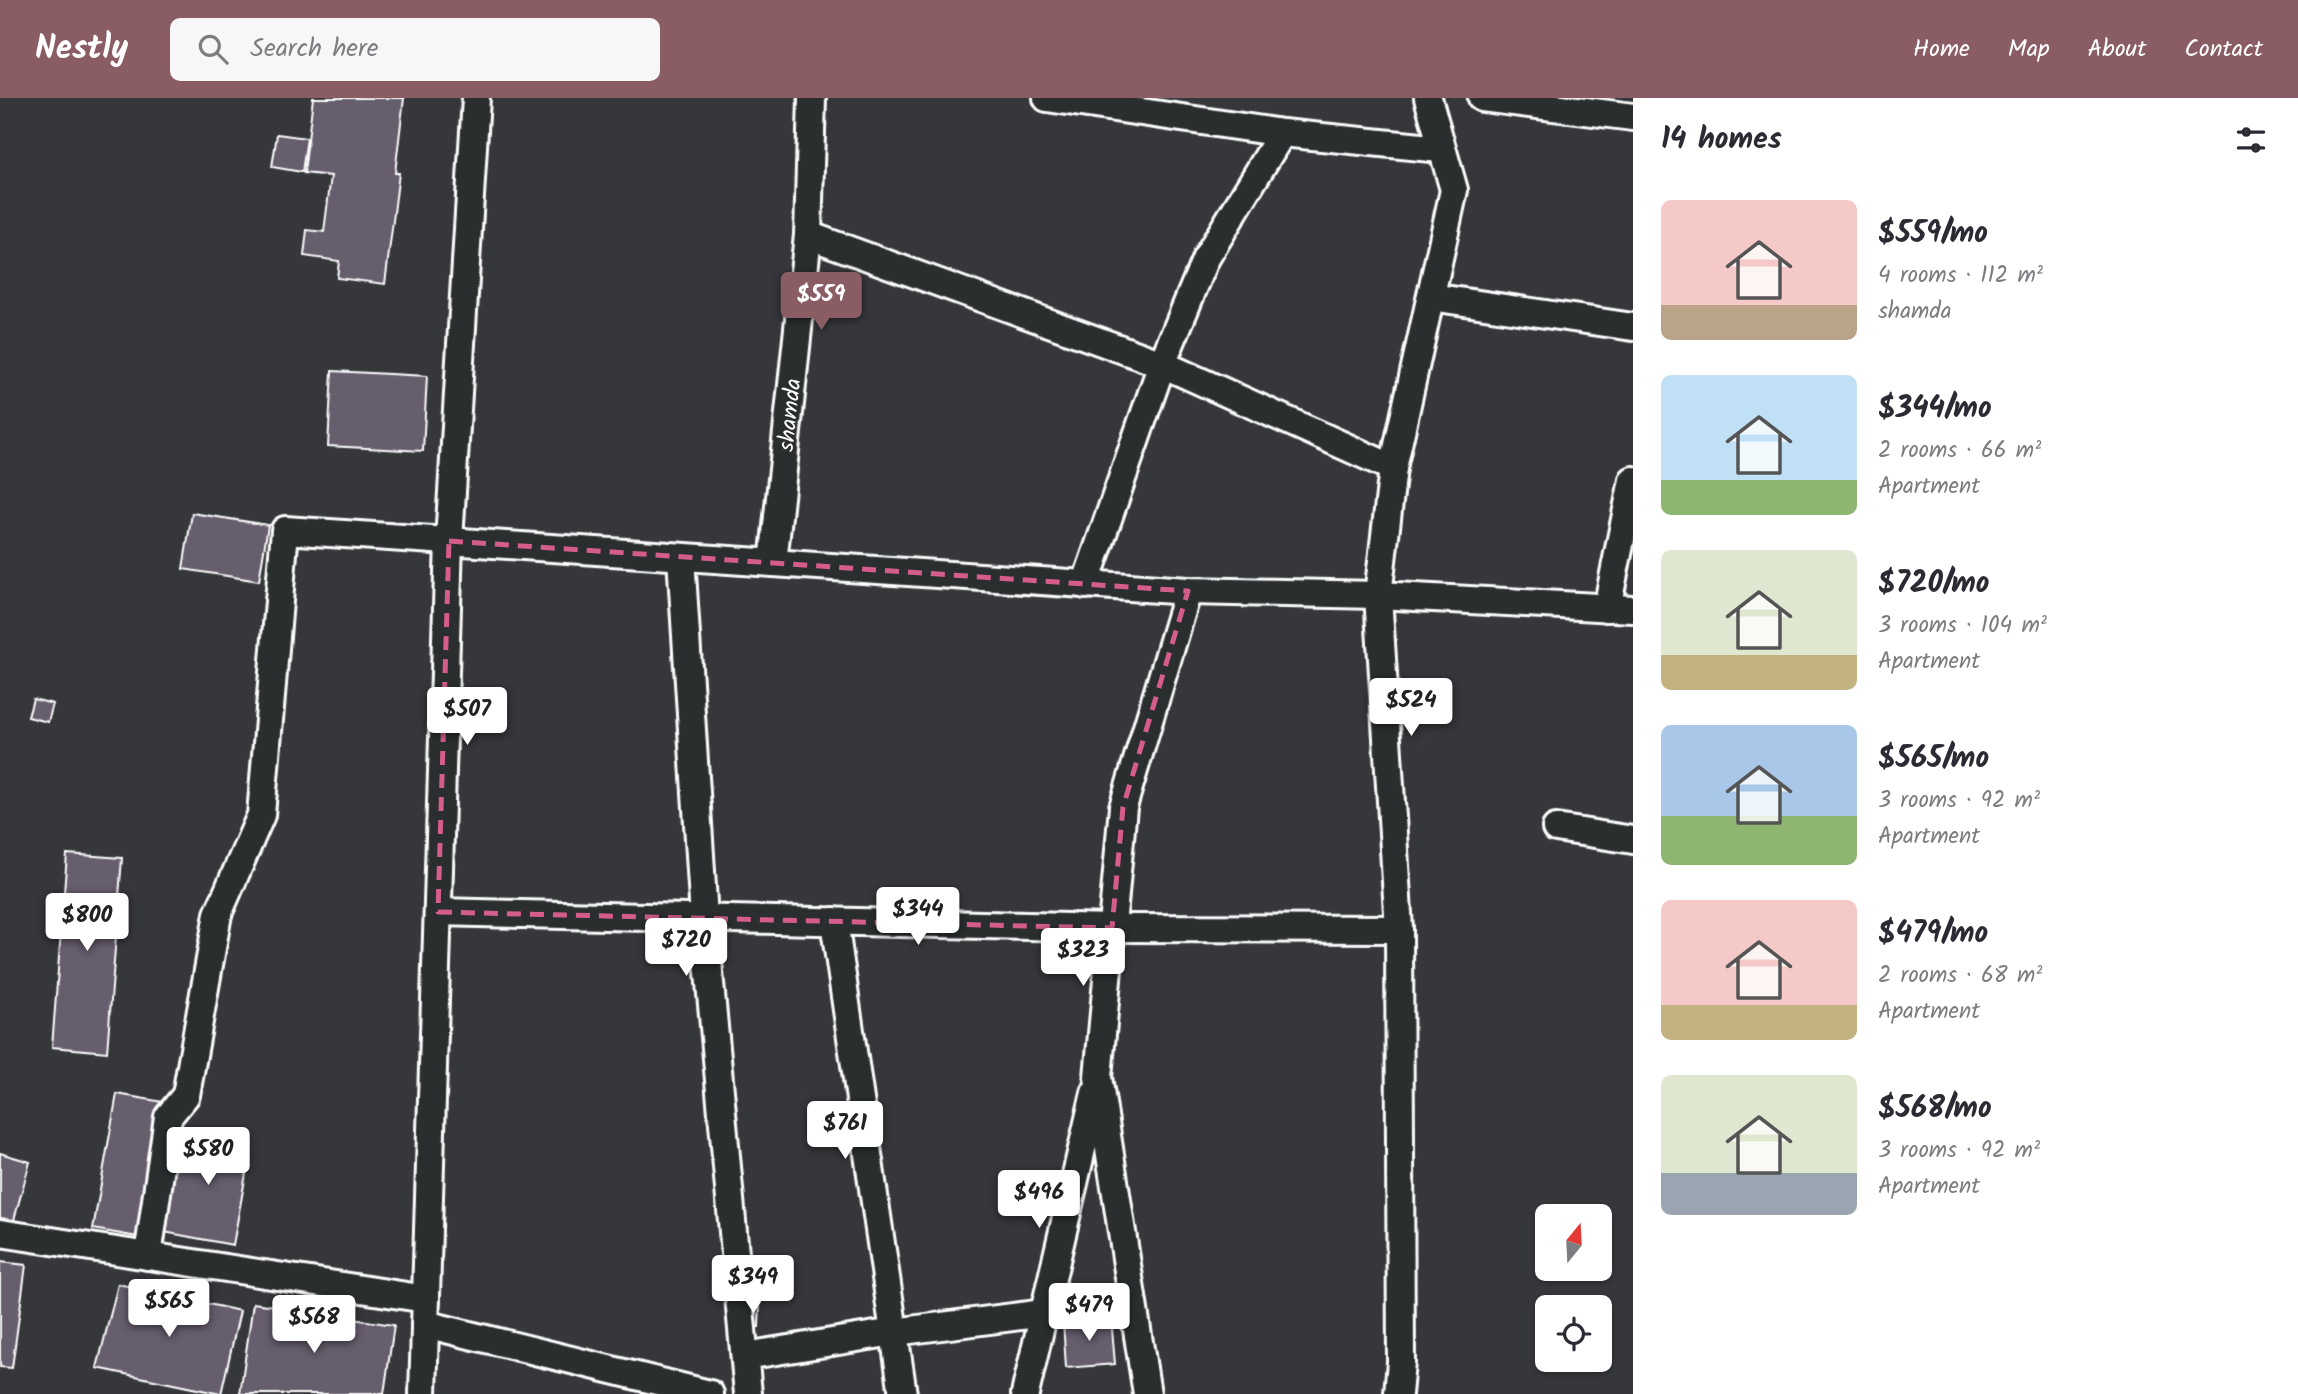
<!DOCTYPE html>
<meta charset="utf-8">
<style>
:root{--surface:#fff;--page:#f7f7f7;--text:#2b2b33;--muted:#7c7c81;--accent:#8a5d65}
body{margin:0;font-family:Kalam,sans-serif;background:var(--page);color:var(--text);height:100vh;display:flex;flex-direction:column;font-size:26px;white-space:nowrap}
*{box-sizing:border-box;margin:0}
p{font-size:23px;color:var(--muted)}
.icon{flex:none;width:38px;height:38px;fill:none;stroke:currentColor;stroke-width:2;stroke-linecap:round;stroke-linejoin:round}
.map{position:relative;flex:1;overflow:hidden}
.drawer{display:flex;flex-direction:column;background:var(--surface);width:665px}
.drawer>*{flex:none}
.needle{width:46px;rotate:18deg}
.controls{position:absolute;left:1535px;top:1106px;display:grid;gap:14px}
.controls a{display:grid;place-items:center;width:77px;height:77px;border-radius:10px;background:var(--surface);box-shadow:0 2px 5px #0004;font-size:35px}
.price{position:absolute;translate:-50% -60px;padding:0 16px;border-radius:7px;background:#fff;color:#222;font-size:23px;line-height:46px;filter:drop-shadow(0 2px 4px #0008)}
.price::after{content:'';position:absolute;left:50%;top:42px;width:21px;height:16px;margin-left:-10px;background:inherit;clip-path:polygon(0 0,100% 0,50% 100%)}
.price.active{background:var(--accent);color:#fff}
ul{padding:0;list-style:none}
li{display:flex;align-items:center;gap:21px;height:175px;padding:0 28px}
li span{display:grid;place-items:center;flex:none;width:196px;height:140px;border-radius:10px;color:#555}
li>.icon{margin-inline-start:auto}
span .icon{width:84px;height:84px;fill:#fffc;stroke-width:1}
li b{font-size:30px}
h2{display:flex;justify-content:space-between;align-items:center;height:84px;padding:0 28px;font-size:30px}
header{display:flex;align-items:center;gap:42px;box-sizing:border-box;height:98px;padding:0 35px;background:var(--accent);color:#fff}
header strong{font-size:33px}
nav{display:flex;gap:38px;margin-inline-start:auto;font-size:24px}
.search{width:490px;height:63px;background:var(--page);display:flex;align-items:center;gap:18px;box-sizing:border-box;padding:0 24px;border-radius:10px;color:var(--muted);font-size:26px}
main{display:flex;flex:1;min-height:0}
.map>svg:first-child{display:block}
.building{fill:#665d6d;stroke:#fff;stroke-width:2}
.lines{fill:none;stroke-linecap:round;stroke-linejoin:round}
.street-casing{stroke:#fff;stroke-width:32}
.street{stroke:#2a2d2e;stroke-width:26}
.marked{fill:none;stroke:#d45d8c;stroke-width:5;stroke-dasharray:14 9;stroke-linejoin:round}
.labels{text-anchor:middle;stroke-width:7;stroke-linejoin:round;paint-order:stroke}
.street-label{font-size:23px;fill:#fff;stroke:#2a2d2e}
</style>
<header>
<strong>Nestly</strong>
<div class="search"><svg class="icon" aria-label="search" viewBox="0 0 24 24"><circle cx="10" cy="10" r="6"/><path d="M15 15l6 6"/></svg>Search here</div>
<nav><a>Home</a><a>Map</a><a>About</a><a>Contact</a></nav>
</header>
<main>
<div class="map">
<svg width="1633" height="1296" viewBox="0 0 1633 1296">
<rect width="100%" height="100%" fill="#36373b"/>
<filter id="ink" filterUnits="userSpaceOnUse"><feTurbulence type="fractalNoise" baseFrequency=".0143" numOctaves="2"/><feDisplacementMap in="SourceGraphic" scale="14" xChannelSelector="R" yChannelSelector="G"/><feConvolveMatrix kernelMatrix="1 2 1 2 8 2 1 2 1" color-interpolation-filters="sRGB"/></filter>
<g filter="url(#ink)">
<g class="building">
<path d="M313,0H404L395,75H399L385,186L337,180L339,163L304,158L307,132L324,134L331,78L304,75Z"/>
<path d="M277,36L307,40L302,74L272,69Z"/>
<path d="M332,273L427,278L423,353L328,348Z"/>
<path d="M192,415L268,427L259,483L183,471Z"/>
<path d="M33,601L53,606L48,624L28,619Z"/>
<path d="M67,756L122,760L107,954L52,949Z"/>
<path d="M117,996L163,1004L138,1139L93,1131Z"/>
<path d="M183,1031L252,1043L233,1147L164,1134Z"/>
<path d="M0,1055L30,1064L12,1129L0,1126Z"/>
<path d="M0,1164L26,1167L12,1270L0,1269Z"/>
<path d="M118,1186L240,1213L221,1296L97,1270Z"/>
<path d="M253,1205L310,1213L307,1235L322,1237L325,1217L394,1227L384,1296H240Z"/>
<path d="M747,1205H760L759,1229H747Z"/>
<path d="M1111,1219L1115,1266L1066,1270L1063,1223Z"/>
</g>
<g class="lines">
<defs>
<g id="street">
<path d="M1047,0L1282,35L1441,51"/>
<path d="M1482,0L1633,19"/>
<path d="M808,137L1162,266L1393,370"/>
<path d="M1431,199L1633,229"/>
<path d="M681,459L704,820L748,1296"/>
<path id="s1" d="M773,465L808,137L812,0"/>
<path d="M1085,487L1162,266L1206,160L1282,35"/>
<path d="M1607,510L1633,382"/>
<path d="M1556,730L1633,742"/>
<path d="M438,814L1112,830L1399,831"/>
<path d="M834,823L903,1296"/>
<path d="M0,1135L426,1201"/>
<path d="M148,1158L168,1019L186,997L218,816L261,717L285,432L1188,493L1378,497L1633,511"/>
<path d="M425,1226L710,1296"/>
<path d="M745,1258L894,1234L1044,1215"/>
<path d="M423,1296L449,443L476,0"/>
<path d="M1025,1296L1095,995"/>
<path d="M1147,1296L1098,979L1123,709L1188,493"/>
<path d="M1398,1296L1401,1264L1399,831L1378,497L1393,370L1454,92L1428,0"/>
</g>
</defs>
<use href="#street" class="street-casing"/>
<use href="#street" class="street"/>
</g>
</g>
<path class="marked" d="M449,443L1188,493L1123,709L1112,830L438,814Z"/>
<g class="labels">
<g class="street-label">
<text dy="8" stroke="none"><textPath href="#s1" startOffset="149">shamda</textPath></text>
</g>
</g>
</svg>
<div class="controls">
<a><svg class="needle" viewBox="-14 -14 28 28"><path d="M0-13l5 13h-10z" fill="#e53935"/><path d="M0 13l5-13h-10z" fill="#7c7c81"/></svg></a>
<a><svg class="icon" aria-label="locate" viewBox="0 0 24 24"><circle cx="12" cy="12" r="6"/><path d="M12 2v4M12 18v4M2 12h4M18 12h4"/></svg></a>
</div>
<b class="price active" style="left:821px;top:234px">$559</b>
<b class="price" style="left:1411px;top:640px">$524</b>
<b class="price" style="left:467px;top:649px">$507</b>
<b class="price" style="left:918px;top:849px">$344</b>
<b class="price" style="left:87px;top:855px">$800</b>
<b class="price" style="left:686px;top:880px">$720</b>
<b class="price" style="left:1083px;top:890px">$323</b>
<b class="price" style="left:845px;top:1063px">$761</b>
<b class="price" style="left:208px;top:1089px">$580</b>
<b class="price" style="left:1039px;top:1132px">$496</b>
<b class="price" style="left:753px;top:1217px">$349</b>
<b class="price" style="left:169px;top:1241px">$565</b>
<b class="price" style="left:1089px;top:1245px">$479</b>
<b class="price" style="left:314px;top:1257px">$568</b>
</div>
<section class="drawer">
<h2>14 homes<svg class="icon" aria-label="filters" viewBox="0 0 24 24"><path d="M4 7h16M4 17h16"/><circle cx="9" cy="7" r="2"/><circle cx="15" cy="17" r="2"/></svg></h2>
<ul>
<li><span style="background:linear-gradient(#f6c9c9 75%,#b9a48a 0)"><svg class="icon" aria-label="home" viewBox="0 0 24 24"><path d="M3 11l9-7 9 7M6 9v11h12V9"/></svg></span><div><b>$559/mo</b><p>4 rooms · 112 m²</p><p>shamda</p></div></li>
<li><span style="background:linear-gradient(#bfe0f5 75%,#8fb573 0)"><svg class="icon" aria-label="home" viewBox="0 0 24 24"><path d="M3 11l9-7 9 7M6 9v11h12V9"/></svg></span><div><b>$344/mo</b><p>2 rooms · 66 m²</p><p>Apartment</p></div></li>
<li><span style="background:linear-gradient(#dfe7d0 75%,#c2b280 0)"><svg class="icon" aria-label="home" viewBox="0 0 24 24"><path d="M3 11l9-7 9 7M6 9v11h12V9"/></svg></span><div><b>$720/mo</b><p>3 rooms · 104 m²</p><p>Apartment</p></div></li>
<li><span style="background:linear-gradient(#a9c7e8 65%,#8fb573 0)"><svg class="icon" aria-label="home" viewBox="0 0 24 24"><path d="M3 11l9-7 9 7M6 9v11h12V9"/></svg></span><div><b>$565/mo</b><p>3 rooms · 92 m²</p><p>Apartment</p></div></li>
<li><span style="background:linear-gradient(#f6c9c9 75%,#c2b280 0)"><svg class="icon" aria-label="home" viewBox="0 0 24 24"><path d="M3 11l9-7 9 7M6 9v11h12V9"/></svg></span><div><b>$479/mo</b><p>2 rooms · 68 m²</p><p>Apartment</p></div></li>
<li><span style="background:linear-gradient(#dfe7d0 70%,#9aa5b1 0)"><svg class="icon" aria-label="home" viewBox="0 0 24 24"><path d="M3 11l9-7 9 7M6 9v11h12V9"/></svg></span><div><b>$568/mo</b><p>3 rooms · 92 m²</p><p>Apartment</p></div></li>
</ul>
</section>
</main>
